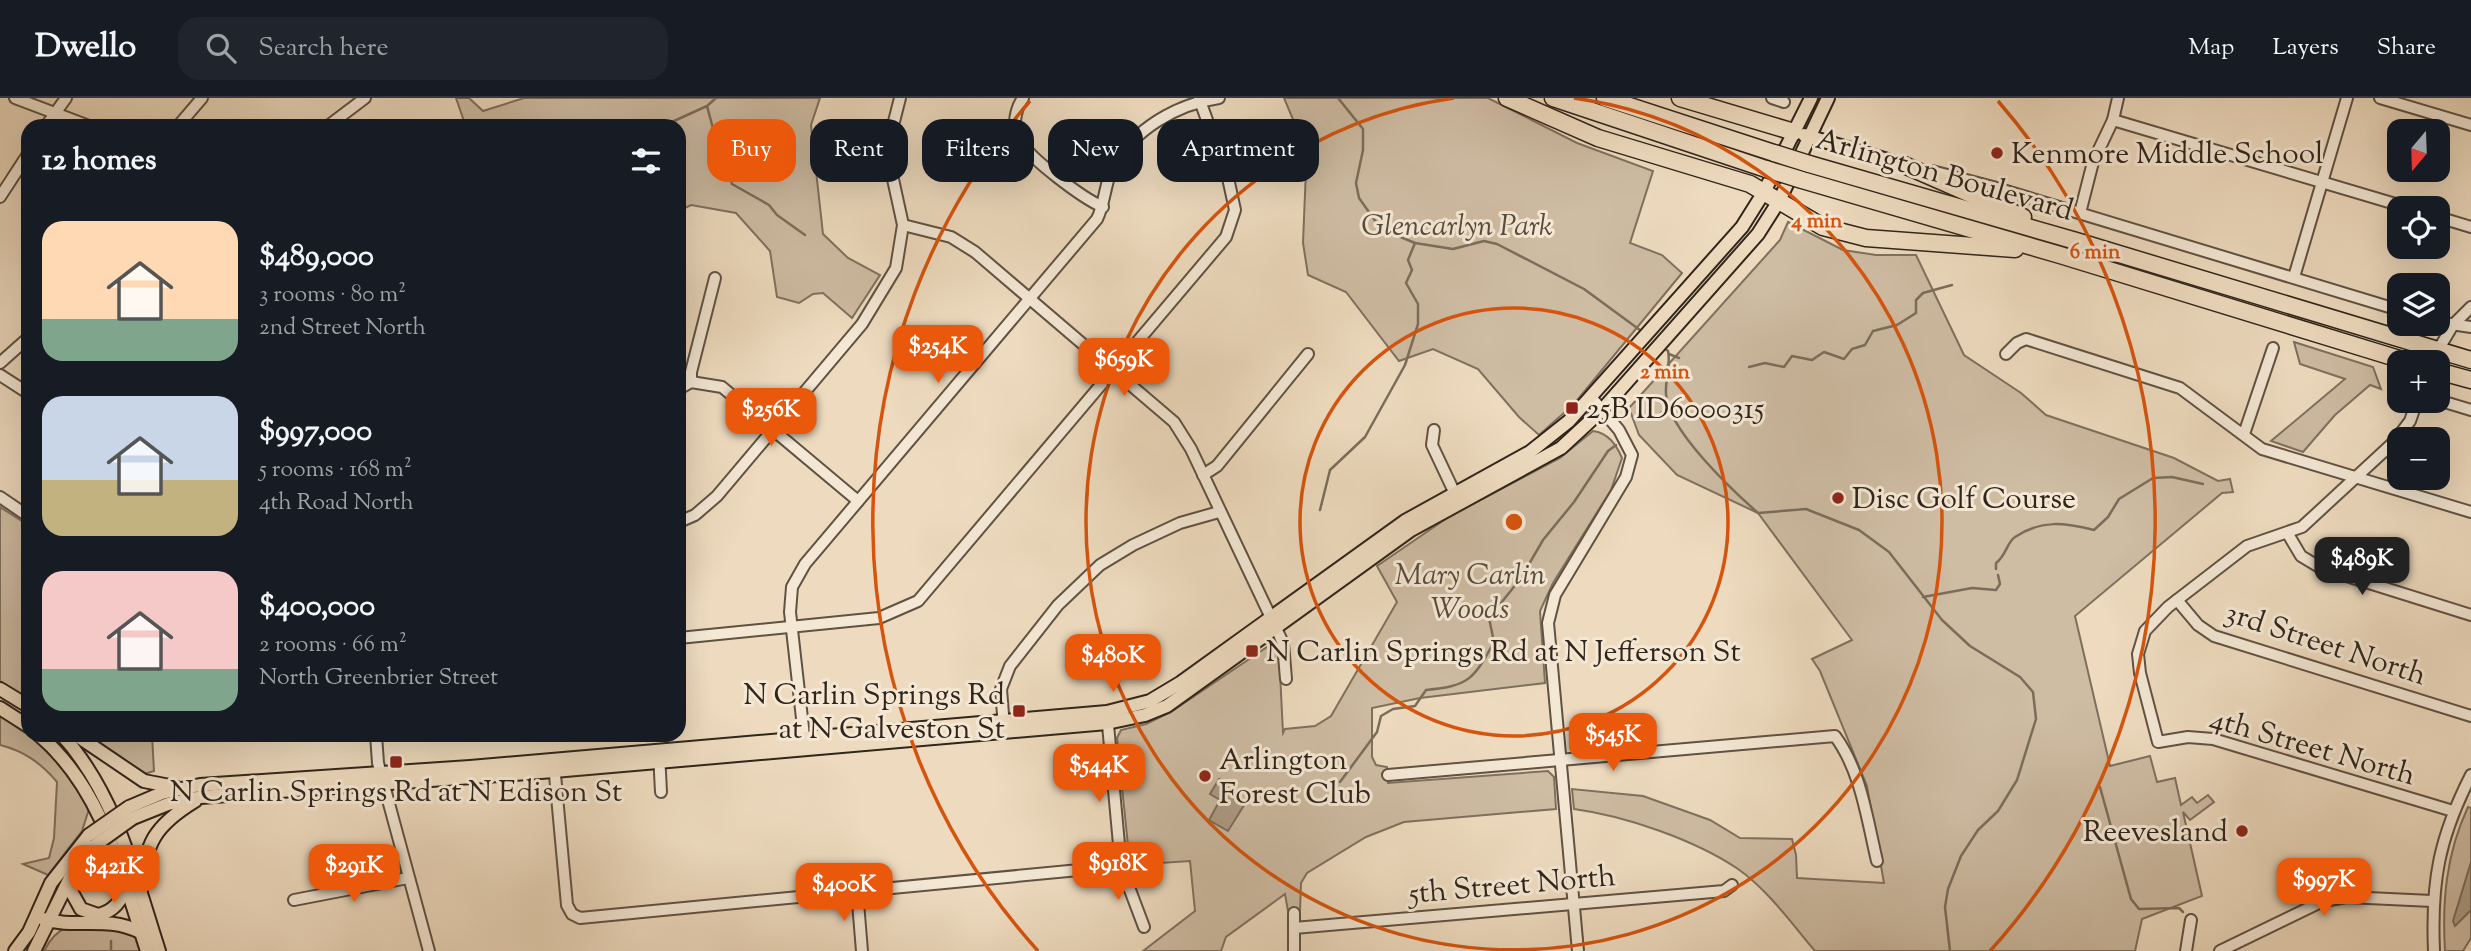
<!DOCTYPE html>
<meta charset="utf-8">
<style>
:root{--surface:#171b24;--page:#20242c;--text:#f1f3f6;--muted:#9ea1a6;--line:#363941;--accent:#ea580c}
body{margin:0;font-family:"Sorts Mill Goudy",serif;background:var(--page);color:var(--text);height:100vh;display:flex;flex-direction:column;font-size:26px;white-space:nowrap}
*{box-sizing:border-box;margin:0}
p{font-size:23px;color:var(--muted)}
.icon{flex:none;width:38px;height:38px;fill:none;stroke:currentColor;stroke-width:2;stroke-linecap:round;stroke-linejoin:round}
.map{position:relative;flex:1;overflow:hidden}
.side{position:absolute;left:21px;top:21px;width:665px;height:623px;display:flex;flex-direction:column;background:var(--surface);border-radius:21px;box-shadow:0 7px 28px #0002}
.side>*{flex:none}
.banner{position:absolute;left:707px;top:21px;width:665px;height:63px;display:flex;gap:14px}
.needle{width:46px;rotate:199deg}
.buttons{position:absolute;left:2387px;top:21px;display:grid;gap:14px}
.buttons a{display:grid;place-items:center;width:63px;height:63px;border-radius:14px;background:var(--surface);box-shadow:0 7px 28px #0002;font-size:35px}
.price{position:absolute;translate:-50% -60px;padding:0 16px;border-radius:14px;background:var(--accent);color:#fff;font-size:23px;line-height:46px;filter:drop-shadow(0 2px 4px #0008)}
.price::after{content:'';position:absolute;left:50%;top:42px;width:21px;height:16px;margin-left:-10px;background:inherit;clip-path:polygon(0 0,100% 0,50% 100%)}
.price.active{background:#222;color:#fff}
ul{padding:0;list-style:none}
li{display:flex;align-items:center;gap:21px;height:175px;padding:0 21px}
li span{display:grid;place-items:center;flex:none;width:196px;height:140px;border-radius:21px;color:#555}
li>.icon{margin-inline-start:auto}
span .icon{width:84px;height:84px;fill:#fffc;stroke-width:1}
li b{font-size:30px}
h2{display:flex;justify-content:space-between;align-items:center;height:84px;padding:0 21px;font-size:30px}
.chip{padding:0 24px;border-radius:21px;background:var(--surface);box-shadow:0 7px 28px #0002;font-size:24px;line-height:63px}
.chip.active{background:var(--accent);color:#fff}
header{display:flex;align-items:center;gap:42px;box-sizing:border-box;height:98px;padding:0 35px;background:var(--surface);border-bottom:2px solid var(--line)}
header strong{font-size:33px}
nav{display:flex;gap:38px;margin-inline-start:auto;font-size:24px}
.search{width:490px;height:63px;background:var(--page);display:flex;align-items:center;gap:18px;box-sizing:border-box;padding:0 24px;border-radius:21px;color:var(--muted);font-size:26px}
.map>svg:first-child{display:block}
.green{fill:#cebca3;stroke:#7f705e;stroke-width:2}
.water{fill:#ad9d87;stroke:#7b6d5b;stroke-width:2}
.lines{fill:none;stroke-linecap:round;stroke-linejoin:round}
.stream{stroke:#7b6d5b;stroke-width:2.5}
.minor-casing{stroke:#605243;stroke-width:14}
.major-casing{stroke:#30251a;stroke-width:16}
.highway-casing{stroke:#30251a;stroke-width:19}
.minor{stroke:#f4e8d5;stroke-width:10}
.major{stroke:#eedbbf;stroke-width:12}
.highway{stroke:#eedbbf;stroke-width:16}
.major-bridge-casing{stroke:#30251a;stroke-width:16;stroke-linecap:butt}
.highway-bridge-casing{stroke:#30251a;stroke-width:19;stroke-linecap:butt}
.major-bridge{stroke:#eedbbf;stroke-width:12}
.highway-bridge{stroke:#eedbbf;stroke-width:16}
.ring{fill:none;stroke:#d6540d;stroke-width:3.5}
.poi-dot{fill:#8f2418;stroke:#f4e8d5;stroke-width:2.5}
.labels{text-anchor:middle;stroke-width:6;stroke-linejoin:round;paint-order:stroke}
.poi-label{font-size:30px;fill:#30251a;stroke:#f4e8d5;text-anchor:start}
.street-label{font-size:30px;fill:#30251a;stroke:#f4e8d5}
.park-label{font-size:30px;font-style:italic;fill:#584b3c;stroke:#f4e8d5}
.centre{fill:#d6540d;stroke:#f4e8d5;stroke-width:3.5}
.ring-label{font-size:21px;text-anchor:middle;font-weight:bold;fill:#d6540d;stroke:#f4e8d5;stroke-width:6;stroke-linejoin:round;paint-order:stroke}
</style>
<header>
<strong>Dwello</strong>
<div class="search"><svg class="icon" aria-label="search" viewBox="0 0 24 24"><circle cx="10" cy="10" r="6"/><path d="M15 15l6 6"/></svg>Search here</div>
<nav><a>Map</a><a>Layers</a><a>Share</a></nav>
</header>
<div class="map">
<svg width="2471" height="853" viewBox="0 0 2471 853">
<rect width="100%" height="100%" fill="#eedbbf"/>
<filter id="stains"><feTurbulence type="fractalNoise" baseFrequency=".00286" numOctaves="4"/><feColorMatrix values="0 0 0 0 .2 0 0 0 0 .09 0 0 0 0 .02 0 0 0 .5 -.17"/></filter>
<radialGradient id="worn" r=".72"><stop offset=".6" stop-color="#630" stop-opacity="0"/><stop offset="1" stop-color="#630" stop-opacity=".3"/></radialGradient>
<g class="green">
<path d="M456,0H469L483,13L524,0H820L811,27L823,136L848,160L880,177L852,220L823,195L813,196L799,205L777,199L770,153L736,115L691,107L679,113V28H462L465,26Z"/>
<path d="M1284,0H1488L1577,45L1653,73L1630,145L1662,157L1682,175L1574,306L1539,337L1519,319L1478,271L1433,251L1399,263L1346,194L1308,177L1303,145L1306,71L1295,26Z"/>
<path d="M1788,124L1843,152L1876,157H1916L1964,257L2021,295L2046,317L2174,360L2218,383L2230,381L2233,394L2222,395L2075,518L2110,668L2150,658L2157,684L2175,680L2181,707L2192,699L2197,705L2208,697L2214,704L2190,722L2183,714L2202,798L2142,821L2135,853H1815C1792,826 1768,792 1738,771C1695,742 1626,718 1574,711L1572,691L1643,698L1710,722L1740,740L1792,741L1796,757L1797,780L1884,785L1867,688L1820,573L1812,561L1852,542L1758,415L1677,377L1639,337L1629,310L1780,142Z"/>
<path d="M2294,244L2373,269L2381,291L2370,287L2335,317L2303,354L2271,343L2345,281L2300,266Z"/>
<path d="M1593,333C1608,335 1616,346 1622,360L1611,392L1553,485L1540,513L1545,585L1420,600L1372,610V659L1376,667L1387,669L1388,685L1548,673L1554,679L1556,711L1404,724L1366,739L1307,775L1301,785L1300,813H1288L1285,796L1226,839L1221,853H1143L1195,813L1190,763L1130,767L1117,640L1121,632L1146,626L1171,614L1270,547L1279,555L1283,635L1285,631L1315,628L1331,618L1397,504L1377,468L1450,418L1560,360Z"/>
<path d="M0,409L28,427V600L0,583Z"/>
<path d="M0,618C40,639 67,673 89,711L82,733L48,777L23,766L49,760L54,740L57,684C41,665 24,653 0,647Z"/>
<path d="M83,637H152L154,673L141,677Z"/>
<path d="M2468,709L2471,710V840L2463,853H2445C2442,803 2446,756 2468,709Z"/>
<path d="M116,826L136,839L142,853H44C61,819 82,828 116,826Z"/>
</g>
<g class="water">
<path d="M1219,681L1229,686L1226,692L1246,704L1228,733L1209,722L1220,702L1210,696Z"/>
<path d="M2471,764V812L2455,828L2453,823Z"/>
</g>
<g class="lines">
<g class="stream">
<path d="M1338,0L1363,31V52L1356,85L1359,100L1381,131L1415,145L1453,151L1484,143L1497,146L1584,191L1644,235"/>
<path d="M707,8L715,38L721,42L716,49C720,63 728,73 732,86L769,107L777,117L805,137"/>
<path d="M663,28L707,8L716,0"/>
<path d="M1663,249L1668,253C1671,268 1665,281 1666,296C1667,331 1732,392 1758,415L1806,411L1859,432L1889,454L1942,522L1970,548L2020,579L2033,594L2036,621L2017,682L1998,713L1978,732L1961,758L1948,791L1945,809L1950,853"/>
<path d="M1669,256L1679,260"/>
<path d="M1749,269L1765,265L1784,269L1792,258L1812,262L1824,254L1844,261L1852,251L1865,247L1873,233L1897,227L1916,215V202L1923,195L1952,187"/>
<path d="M1661,315L1670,308"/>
<path d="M1320,412L1330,372L1365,339L1405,267L1418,226V206L1406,185L1412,172L1408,162L1415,145"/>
<path d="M1996,471V465C2006,458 2007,444 2015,439C2042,421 2065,425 2094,432L2108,419L2119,401L2153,380L2172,379L2203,386"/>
<path d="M1923,499L1972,490L1996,492L2000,486L1998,477"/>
<path d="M1340,684L1377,634L1381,618L1393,611L1415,608L1426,592C1469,588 1474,581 1494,544L1489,520L1521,480L1543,442L1574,404L1608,353L1616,347"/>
<path d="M2100,689L2131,801L2139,811L2179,810L2183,814"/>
<path d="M111,853V843"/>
</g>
<defs>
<g id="minor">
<path d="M15,0L89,28"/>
<path d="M1023,0C1015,12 1012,28 1019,41C1028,60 1084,101 1103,109"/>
<path d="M1772,0L1784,4"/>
<path d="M2380,0L2471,27"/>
<path d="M2113,22L2118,0"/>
<path d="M46,28L66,0"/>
<path d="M178,28L202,0"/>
<path d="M328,28L365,0"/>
<path d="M1932,73L1993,89L2399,212"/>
<path d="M0,99L28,56"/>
<path d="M2080,115L2093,64L2113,22L2409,110"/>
<path d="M2438,119L2471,129"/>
<path d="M903,127L951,139L975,154L1174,324L1191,351L1283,545L1286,581"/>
<path d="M2294,179L2347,0"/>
<path d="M2438,224L2471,229"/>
<path d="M2006,256L2017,245L2026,241L2180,290L2262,351L2471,414"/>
<path d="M2431,264L2453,227L2471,209"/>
<path d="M0,265L28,240"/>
<path d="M0,277L28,295"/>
<path d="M691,284V274L715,180"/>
<path d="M679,291L691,284L722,289L858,403"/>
<path d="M2438,302L2471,312"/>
<path d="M2417,303L2410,323L2394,344L2302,429L2247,448L2168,509L2145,533L2138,556L2140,575L2158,644L2188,639L2213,641L2453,713"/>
<path d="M1434,332L1432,347L1457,400"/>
<path d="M2244,336L2273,250"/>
<path d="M1203,377L1217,368L1308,256"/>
<path d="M0,399L28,418"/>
<path d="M679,424L695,417L717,398L862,226L896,170L903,127L891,72L889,43L900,0"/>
<path d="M2288,436L2301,458L2321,470L2471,517"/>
<path d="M2177,502L2198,527L2214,538L2471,618"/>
<path d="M679,540L879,520L918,503L1226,139L1235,112L1228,80L1199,0"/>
<path d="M1107,616L1121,768L1144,829"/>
<path d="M1004,629L1001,591L1010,568L1058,507L1100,467L1133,447L1180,425L1219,414"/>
<path d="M376,637L378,665L429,853"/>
<path d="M805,647L790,514L792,489L805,466L1097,121C1105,105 1105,84 1113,69C1134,31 1177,6 1219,0"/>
<path d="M659,655L661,694"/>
<path d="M554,666L567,807L572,816L580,820L1121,768"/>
<path d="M1388,677L1835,638C1861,673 1867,721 1877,763"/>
<path d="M857,793L862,853"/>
<path d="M294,802L408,780"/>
<path d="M1294,815V853"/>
<path d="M1294,830L1724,793L1732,787"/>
<path d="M1578,853L1548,525L1555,497L1626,379L1632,357L1619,332L1591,299"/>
<path d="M2186,853L2191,822"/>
<path d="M2220,853L2323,803L2347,799L2432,803"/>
<path d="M2434,853C2431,783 2439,740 2471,677"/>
</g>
<g id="major">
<path d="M1804,37L1904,67"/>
<path d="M0,591L28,608"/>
<path d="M0,610L28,628"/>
<path d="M39,637C103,691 122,777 147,853"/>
<path d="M62,637C116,696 135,779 159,853"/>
<path d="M76,637L144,683L175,689"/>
<path d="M129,709L162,695L200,687L470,669L1107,614L1150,603L1180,585L1405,423L1530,354L1569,323L1742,129L1764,94L1811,0"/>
<path d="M133,720L168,706L201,699L554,673L1107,625L1145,617L1167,608L1411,432L1561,350L1602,312L1758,136L1779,103L1828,0"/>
<path d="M70,781L71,793L81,811L98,817C112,814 125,802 123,787"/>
<path d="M141,792C145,746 154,728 195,703"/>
<path d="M43,821C76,831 106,817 140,834"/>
<path d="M15,853L29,834L51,785L89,737"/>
<path d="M34,853L70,780L94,748"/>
</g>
<g id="highway">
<path d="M1507,0L1598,40L1750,86L1823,129L1866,140L2015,151"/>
<path d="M1553,0L1766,71"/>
<path d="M1605,0L1774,55"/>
<path d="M1680,0L1794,34"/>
<path d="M1809,66L2076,143L2471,262"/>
<path d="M1904,67L2023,119"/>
<path d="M1802,82L2060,157L2409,264"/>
<path d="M2438,273L2471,282"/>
</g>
</defs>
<use href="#minor" class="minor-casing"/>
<use href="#major" class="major-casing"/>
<use href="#highway" class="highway-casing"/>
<use href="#minor" class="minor"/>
<use href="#major" class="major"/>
<use href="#highway" class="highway"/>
<defs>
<g id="major-bridge">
<path d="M89,737L129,709"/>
<path d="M94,748L133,720"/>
</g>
<g id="highway-bridge">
<path d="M1774,55L1809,66"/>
<path d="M1766,71L1802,82"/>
</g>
</defs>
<use href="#major-bridge" class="major-bridge-casing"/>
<use href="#highway-bridge" class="highway-bridge-casing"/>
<use href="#major-bridge" class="major-bridge"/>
<use href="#highway-bridge" class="highway-bridge"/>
</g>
<g class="ring">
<circle cx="1514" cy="424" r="214"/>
<path d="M1574 0A428 428 0 1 1 1454 0"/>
<path d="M1038 853A641 641 0 0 1 1030 3M1998 3A641 641 0 0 1 1990 853"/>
</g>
<g class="poi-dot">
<circle cx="1997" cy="55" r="7"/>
<rect x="1565" y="303" width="14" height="14" rx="3.5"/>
<circle cx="1838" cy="400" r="7"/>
<rect x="1245" y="546" width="14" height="14" rx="3.5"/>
<rect x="1012" y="606" width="14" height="14" rx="3.5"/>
<rect x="389" y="657" width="14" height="14" rx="3.5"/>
<circle cx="1205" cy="678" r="7"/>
<circle cx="2242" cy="733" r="7"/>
</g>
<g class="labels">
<g class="poi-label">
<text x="2011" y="65">Kenmore Middle School</text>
<text x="1586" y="320">25B ID6000315</text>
<text x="1852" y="410">Disc Golf Course</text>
<text x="1266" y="563">N Carlin Springs Rd at N Jefferson St</text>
<text x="1005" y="606" text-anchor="end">N Carlin Springs Rd<tspan x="1005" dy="34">at N Galveston St</tspan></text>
<text x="1219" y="671">Arlington<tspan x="1219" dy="34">Forest Club</tspan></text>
<text x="396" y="703" text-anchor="middle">N Carlin Springs Rd at N Edison St</text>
<text x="2228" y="743" text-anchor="end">Reevesland</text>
</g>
<g class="street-label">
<text transform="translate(1945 76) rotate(16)" y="10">Arlington Boulevard</text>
<text transform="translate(2326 545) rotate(18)" y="10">3rd Street North</text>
<text transform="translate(2313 648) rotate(16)" y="10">4th Street North</text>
<text transform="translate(1512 786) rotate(-5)" y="10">5th Street North</text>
</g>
<g class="park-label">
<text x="1457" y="137">Glencarlyn Park</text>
<text x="1470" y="486">Mary Carlin<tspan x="1470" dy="34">Woods</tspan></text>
</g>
</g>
<circle cx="1514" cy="424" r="10" class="centre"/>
<g class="ring-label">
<text x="1817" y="129">4 min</text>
<text x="2095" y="160">6 min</text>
<text x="1665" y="280">2 min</text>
</g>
<rect width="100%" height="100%" filter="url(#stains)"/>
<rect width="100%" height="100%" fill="url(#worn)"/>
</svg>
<div class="buttons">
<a><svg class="needle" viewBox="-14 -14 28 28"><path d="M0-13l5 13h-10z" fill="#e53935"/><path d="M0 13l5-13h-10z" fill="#9ea1a6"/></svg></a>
<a><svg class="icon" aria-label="locate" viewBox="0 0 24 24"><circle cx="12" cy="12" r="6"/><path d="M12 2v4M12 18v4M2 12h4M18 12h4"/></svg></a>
<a><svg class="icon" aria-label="layers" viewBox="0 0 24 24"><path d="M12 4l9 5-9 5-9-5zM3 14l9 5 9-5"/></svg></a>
<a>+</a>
<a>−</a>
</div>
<b class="price" style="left:938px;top:287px">$254K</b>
<b class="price" style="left:1124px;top:300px">$659K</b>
<b class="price" style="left:771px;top:350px">$256K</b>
<b class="price active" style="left:2362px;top:499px">$489K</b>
<b class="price" style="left:1113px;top:596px">$480K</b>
<b class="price" style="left:1613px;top:675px">$545K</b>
<b class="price" style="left:1099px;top:706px">$544K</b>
<b class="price" style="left:1118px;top:804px">$918K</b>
<b class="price" style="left:354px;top:806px">$291K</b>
<b class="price" style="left:114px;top:807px">$421K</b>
<b class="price" style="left:2324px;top:820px">$997K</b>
<b class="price" style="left:844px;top:825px">$400K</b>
<div class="banner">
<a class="chip active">Buy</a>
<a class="chip">Rent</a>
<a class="chip">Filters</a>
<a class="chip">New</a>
<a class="chip">Apartment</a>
</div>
<section class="side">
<h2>12 homes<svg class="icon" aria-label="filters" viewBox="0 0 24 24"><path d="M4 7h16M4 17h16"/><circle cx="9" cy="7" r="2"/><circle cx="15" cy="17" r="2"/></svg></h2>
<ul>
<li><span style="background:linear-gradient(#ffd9b3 70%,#7fa58c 0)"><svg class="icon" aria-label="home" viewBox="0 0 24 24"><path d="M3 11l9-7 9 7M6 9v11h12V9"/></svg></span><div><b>$489,000</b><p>3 rooms · 80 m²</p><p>2nd Street North</p></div></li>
<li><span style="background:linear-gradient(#c9d6e8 60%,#c2b280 0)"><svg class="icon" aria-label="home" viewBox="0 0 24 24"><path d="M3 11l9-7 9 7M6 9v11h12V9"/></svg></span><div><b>$997,000</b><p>5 rooms · 168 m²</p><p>4th Road North</p></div></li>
<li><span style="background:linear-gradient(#f6c9c9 70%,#7fa58c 0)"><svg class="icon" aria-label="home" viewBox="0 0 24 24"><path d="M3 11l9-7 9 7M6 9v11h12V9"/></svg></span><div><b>$400,000</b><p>2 rooms · 66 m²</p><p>North Greenbrier Street</p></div></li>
</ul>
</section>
</div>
